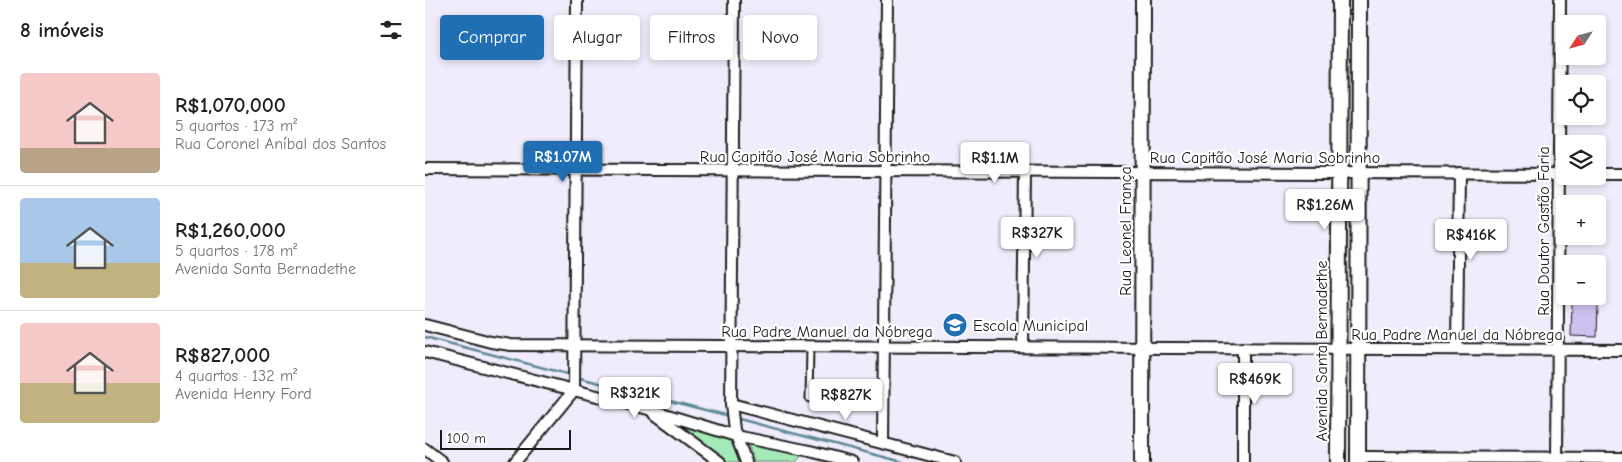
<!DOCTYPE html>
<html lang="pt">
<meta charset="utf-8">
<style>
:root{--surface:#fff;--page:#f6f6f6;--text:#202124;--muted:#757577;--line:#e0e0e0;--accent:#1f6fb2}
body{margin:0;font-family:"Comic Neue",sans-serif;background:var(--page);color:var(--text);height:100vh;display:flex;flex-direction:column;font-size:19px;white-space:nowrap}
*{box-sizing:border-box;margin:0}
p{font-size:16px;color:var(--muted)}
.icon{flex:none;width:28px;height:28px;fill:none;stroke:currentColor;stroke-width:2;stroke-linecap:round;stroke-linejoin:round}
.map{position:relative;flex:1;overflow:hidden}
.sheet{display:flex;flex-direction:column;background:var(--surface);width:425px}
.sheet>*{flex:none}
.top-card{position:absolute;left:15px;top:15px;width:475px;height:45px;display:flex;gap:10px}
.needle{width:32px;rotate:234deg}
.fabs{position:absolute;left:1131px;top:15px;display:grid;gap:10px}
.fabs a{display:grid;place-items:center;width:50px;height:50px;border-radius:5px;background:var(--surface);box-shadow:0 2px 8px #0003;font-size:25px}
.scale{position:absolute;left:15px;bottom:12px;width:131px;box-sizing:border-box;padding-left:5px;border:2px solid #1c1c1c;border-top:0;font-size:14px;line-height:18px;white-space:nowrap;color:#1c1c1c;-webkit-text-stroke:4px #fff;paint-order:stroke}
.price{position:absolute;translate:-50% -42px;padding:0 11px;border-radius:5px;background:#fff;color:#222;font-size:16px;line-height:32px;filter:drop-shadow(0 1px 2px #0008)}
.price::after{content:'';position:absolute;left:50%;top:30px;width:15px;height:11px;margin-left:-8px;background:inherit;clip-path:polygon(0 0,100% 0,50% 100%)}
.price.selected{background:var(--accent);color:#fff}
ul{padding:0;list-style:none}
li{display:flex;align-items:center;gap:15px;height:125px;padding:0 20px}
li+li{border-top:1px solid var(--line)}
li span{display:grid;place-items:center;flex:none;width:140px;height:100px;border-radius:5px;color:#555}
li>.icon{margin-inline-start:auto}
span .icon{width:60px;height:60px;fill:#fffc;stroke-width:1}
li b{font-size:21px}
h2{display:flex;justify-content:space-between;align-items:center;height:60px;padding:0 20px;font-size:21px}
.pill{padding:0 18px;border-radius:5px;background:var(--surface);box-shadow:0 2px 8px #0003;font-size:18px;line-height:45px}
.pill.selected{background:var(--accent);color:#fff}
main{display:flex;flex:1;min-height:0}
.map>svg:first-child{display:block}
.green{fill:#a3eab8;stroke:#60836a}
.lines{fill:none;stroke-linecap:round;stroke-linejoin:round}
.stream{stroke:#5d8998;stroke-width:2.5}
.building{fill:#d0c0f1;stroke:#1c1c1c}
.lane-casing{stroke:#1c1c1c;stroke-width:9}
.street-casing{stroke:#1c1c1c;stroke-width:14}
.secondary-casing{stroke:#1c1c1c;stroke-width:18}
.lane{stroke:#fff;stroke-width:5}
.street{stroke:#fff;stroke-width:10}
.secondary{stroke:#fff;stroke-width:14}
.labels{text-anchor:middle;stroke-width:4.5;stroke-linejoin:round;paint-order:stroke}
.street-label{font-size:16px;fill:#1c1c1c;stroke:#fff}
.poi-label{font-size:16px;fill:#1c1c1c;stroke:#fff;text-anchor:start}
</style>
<main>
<section class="sheet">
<h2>8 imóveis<svg class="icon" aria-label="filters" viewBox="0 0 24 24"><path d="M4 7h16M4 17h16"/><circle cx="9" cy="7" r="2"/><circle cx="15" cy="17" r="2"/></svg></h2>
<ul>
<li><span style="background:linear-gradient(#f6c9c9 75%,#b9a48a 0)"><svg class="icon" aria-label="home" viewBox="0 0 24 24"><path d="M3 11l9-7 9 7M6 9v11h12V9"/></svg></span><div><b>R$1,070,000</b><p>5 quartos · 173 m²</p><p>Rua Coronel Aníbal dos Santos</p></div></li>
<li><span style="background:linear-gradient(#a9c7e8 65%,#c2b280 0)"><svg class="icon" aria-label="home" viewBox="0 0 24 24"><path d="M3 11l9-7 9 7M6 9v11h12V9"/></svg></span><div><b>R$1,260,000</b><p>5 quartos · 178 m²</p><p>Avenida Santa Bernadethe</p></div></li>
<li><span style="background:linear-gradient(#f6c9c9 60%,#c2b280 0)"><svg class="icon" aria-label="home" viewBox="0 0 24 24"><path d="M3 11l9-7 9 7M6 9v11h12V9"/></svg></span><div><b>R$827,000</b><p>4 quartos · 132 m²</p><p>Avenida Henry Ford</p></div></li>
</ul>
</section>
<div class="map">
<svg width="1197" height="462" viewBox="0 0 1197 462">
<rect width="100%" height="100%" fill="#f1ecfb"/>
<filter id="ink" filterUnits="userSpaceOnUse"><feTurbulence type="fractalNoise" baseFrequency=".02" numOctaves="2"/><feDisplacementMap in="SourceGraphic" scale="10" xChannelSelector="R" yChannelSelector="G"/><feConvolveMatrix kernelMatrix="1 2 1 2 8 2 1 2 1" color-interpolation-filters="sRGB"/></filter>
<g filter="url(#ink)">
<g class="green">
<path d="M251,423L305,440L315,462H303Z"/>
<path d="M323,444L377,455L371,462H329Z"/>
</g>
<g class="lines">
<g class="stream">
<path d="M0,337L146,375"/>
<path d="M151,377L300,415"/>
<path d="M314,419L478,462"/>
</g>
</g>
<path class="building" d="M1147,302L1173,303L1172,337L1146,336Z"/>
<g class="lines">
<defs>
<path id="lane" d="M384,399L385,347"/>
<g id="street">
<path d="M309,0L306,404L309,430L321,462"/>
<path d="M0,169L1140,174"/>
<path d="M1172,174H1197"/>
<path d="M0,325L66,342L86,345L1197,350"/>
<path d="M598,347L600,172"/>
<path d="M818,348V462"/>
<path d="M1032,349L1034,173"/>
<path d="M0,352L223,409L311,436L385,451L427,462"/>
<path d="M306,404L530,462"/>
<path d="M230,414L295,462"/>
<path d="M458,443L462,0"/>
<path d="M0,449L17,462"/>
<path d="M933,457L1197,458"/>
<path d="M90,462L149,390L152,0"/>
<path d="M1132,462L1135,0"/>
</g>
<g id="secondary">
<path d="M717,462L718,0"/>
<path d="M913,462L915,0"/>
<path d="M933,462L934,0"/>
</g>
</defs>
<use href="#lane" class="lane-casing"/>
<use href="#street" class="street-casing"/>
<use href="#secondary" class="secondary-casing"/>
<use href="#lane" class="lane"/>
<use href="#street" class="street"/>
<use href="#secondary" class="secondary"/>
</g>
</g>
<defs>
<symbol id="school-disc" viewBox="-11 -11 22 22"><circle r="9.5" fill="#1f6fb2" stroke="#fff"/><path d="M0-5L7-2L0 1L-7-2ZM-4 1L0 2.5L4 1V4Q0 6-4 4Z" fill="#fff"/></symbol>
</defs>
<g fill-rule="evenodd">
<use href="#school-disc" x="516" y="311" width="28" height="28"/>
</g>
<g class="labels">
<g class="street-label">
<text x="390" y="162">Rua Capitão José Maria Sobrinho</text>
<text x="840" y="163">Rua Capitão José Maria Sobrinho</text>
<text transform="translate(700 231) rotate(-90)" y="6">Rua Leonel França</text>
<text transform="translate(1118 231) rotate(-90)" y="6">Rua Doutor Gastão Faria</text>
<text x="402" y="337">Rua Padre Manuel da Nóbrega</text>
<text x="1032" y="340">Rua Padre Manuel da Nóbrega</text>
<text transform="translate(896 351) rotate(-90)" y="6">Avenida Santa Bernadethe</text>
</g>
<g class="poi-label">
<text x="548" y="331">Escola Municipal</text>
</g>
</g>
</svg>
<div class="fabs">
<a><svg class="needle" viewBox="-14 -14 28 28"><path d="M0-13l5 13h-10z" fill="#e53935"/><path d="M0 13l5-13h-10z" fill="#757577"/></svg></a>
<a><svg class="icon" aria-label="locate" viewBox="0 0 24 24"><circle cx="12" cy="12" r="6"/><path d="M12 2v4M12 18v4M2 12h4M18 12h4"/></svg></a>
<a><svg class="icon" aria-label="layers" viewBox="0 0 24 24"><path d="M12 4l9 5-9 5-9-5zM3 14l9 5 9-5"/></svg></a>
<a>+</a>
<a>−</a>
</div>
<div class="scale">100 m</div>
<b class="price selected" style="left:138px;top:183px">R$1.07M</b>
<b class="price" style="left:570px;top:184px">R$1.1M</b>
<b class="price" style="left:900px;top:231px">R$1.26M</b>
<b class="price" style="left:612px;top:259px">R$327K</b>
<b class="price" style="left:1046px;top:261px">R$416K</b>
<b class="price" style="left:830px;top:405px">R$469K</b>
<b class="price" style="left:210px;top:419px">R$321K</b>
<b class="price" style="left:421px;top:421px">R$827K</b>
<div class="top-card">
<a class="pill selected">Comprar</a>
<a class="pill">Alugar</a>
<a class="pill">Filtros</a>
<a class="pill">Novo</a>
</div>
</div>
</main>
